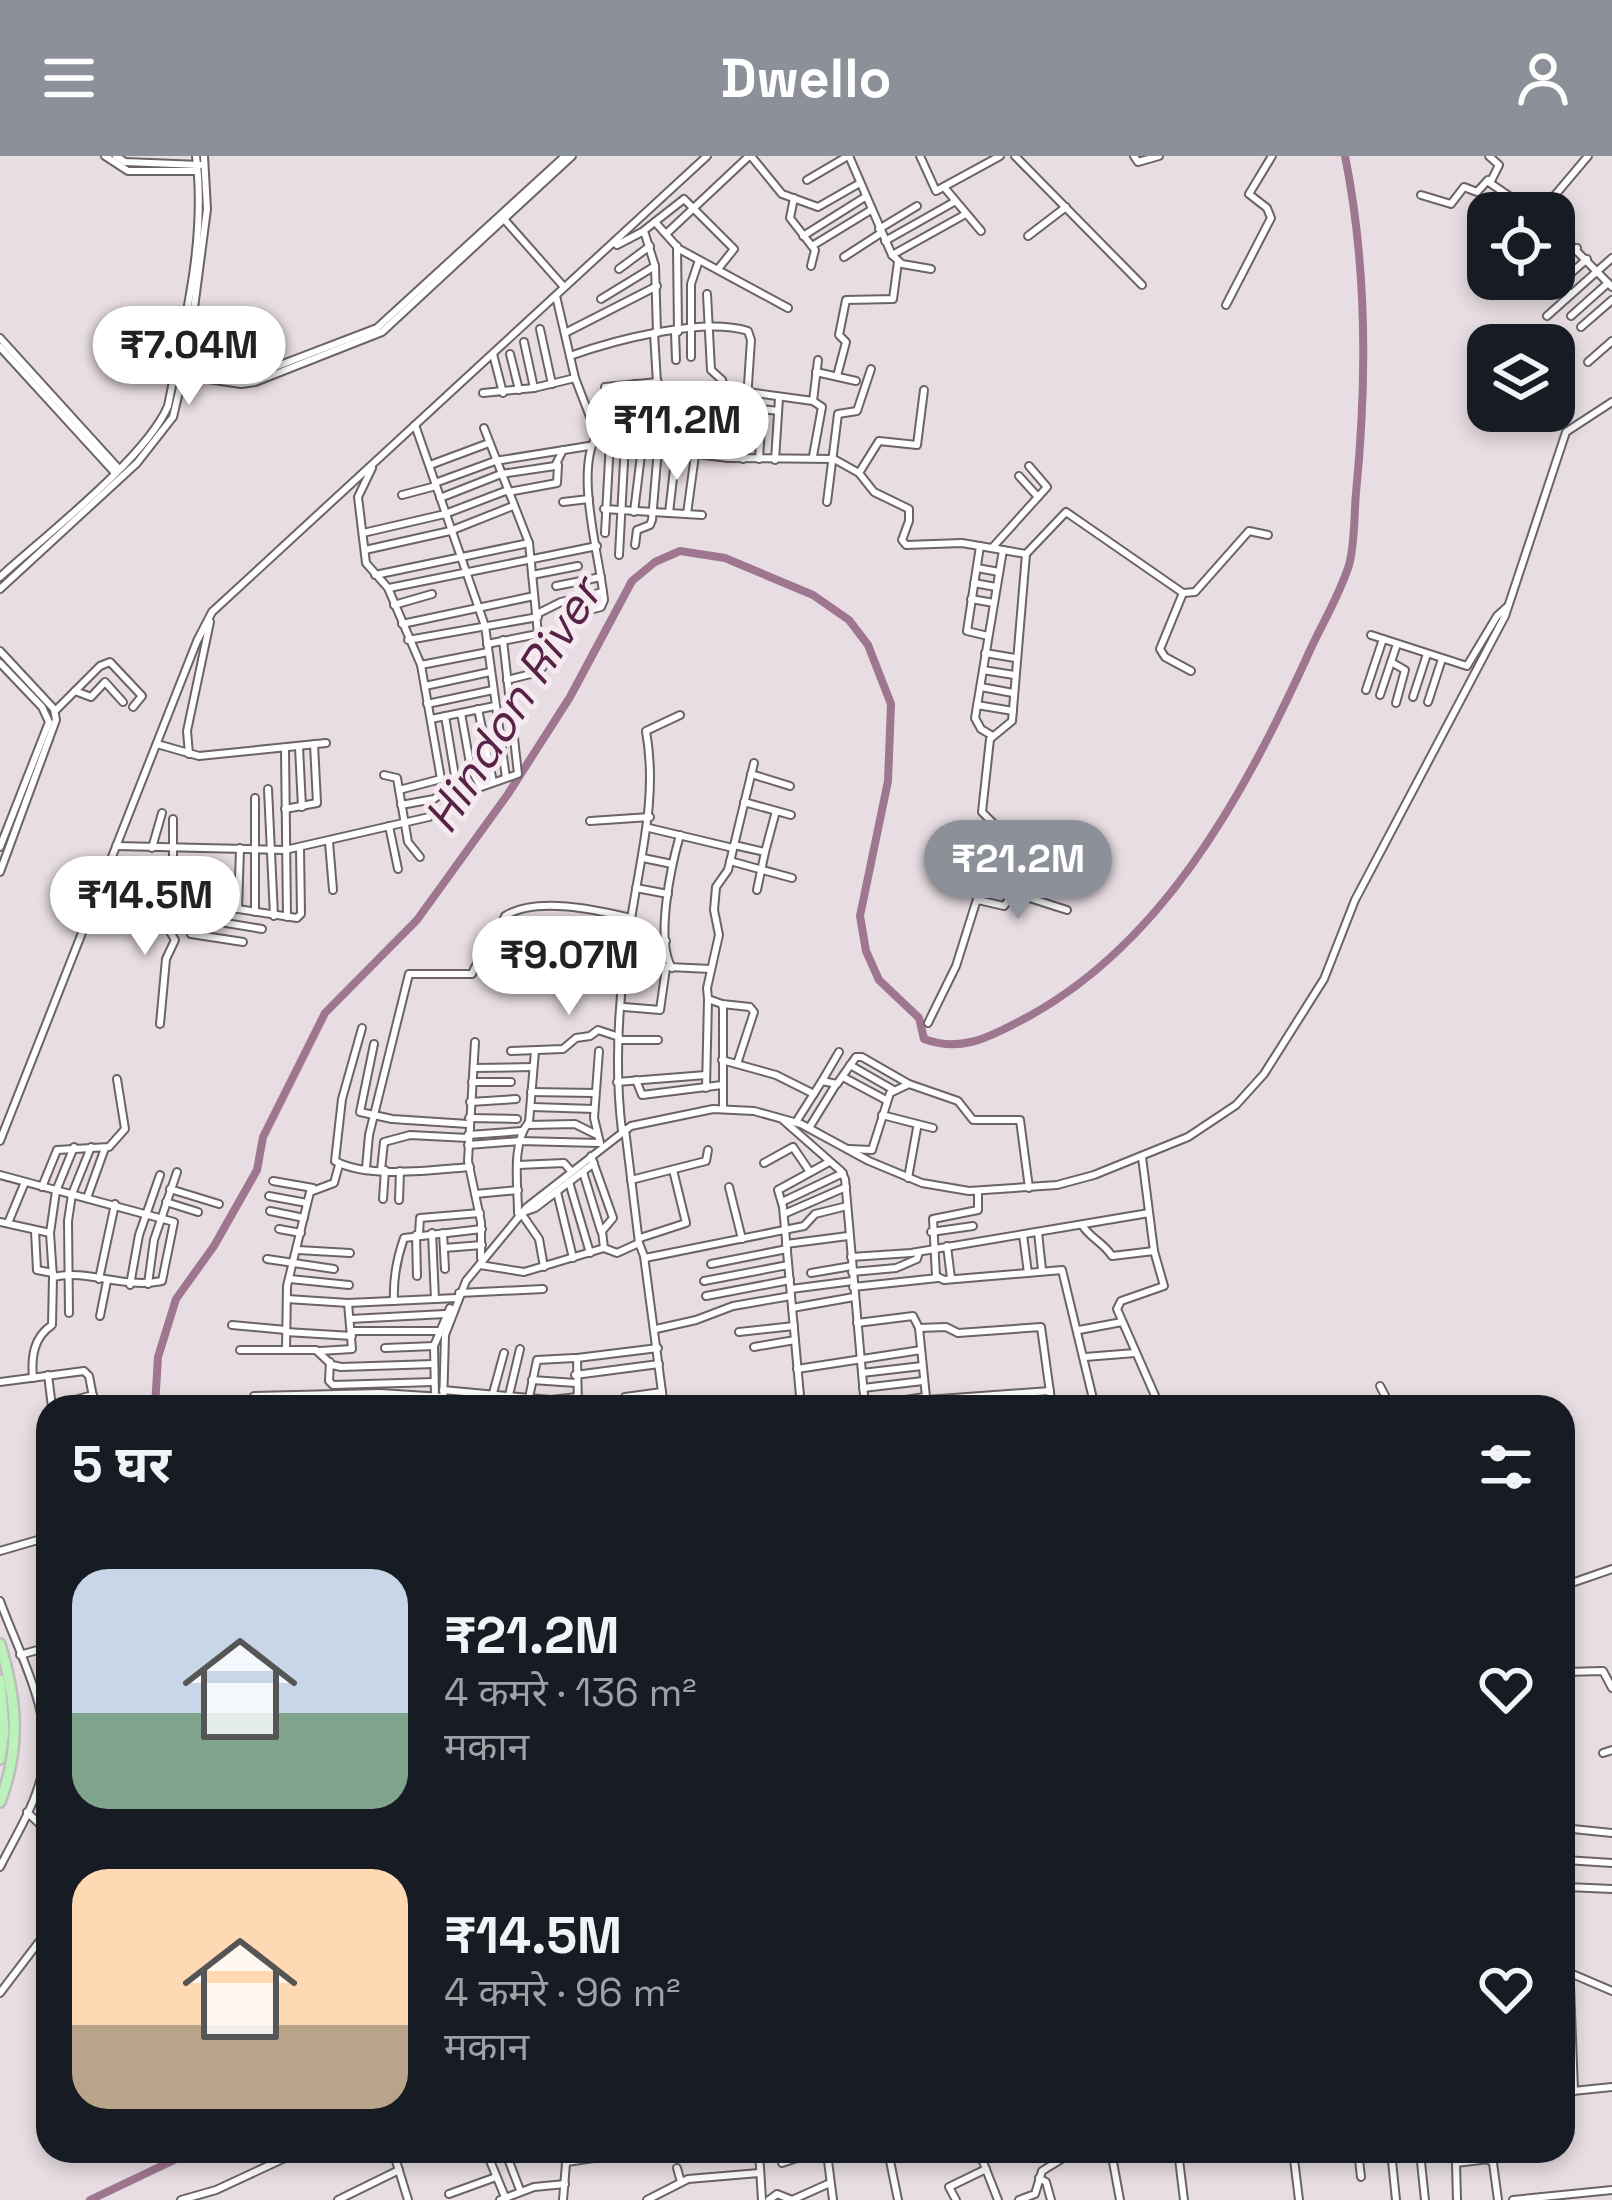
<!DOCTYPE html>
<html lang="hi">
<meta charset="utf-8">
<style>
:root{--surface:#171b24;--page:#242831;--text:#f1f3f6;--muted:#9ea1a6;--accent:#8c9099}
body{margin:0;font-family:"Space Grotesk","Noto Sans Devanagari",sans-serif;background:var(--page);color:var(--text);height:100vh;display:flex;flex-direction:column;font-size:45px;white-space:nowrap}
*{box-sizing:border-box;margin:0}
p{font-size:39px;color:var(--muted)}
.icon{flex:none;width:66px;height:66px;fill:none;stroke:currentColor;stroke-width:2;stroke-linecap:round;stroke-linejoin:round}
.map{position:relative;flex:1;overflow:hidden}
.details{position:absolute;left:36px;top:1239px;width:1539px;height:768px;display:flex;flex-direction:column;background:var(--surface);border-radius:36px;box-shadow:0 6px 18px #0003}
.details>*{flex:none}
.fabs{position:absolute;left:1467px;top:36px;display:grid;gap:24px}
.fabs a{display:grid;place-items:center;width:108px;height:108px;border-radius:24px;background:var(--surface);box-shadow:0 6px 18px #0003;font-size:60px}
.price{position:absolute;translate:-50% -102px;padding:0 27px;border-radius:42px;background:#fff;color:#222;font-size:39px;line-height:78px;filter:drop-shadow(0 3px 6px #0008)}
.price::after{content:'';position:absolute;left:50%;top:72px;width:36px;height:27px;margin-left:-18px;background:inherit;clip-path:polygon(0 0,100% 0,50% 100%)}
.price.on{background:var(--accent);color:#fff}
ul{padding:0;list-style:none}
li{display:flex;align-items:center;gap:36px;height:300px;padding:0 36px}
li span{display:grid;place-items:center;flex:none;width:336px;height:240px;border-radius:36px;color:#555}
li>.icon{margin-inline-start:auto}
span .icon{width:144px;height:144px;fill:#fffc;stroke-width:1}
li b{font-size:51px}
h2{display:flex;justify-content:space-between;align-items:center;height:144px;padding:0 36px;font-size:51px}
header{display:flex;justify-content:space-between;align-items:center;height:156px;padding:0 36px;background:var(--accent);color:#fff;font-size:54px;font-weight:800}
.map>svg:first-child{display:block}
.lines{fill:none;stroke-linecap:round;stroke-linejoin:round}
.river{stroke:#9f768f;stroke-width:8}
.minor-casing{stroke:#6b6368;stroke-width:10}
.major-casing{stroke:#bebdbe;stroke-width:14}
.minor{stroke:#fff;stroke-width:6}
.major{stroke:#baf2b9;stroke-width:9}
.labels{text-anchor:middle;stroke-width:10;stroke-linejoin:round;paint-order:stroke}
.water-label{font-size:48px;font-style:italic;fill:#572245;stroke:#f4eaef}
</style>
<header><svg class="icon" aria-label="menu" viewBox="0 0 24 24"><path d="M4 6h16M4 12h16M4 18h16"/></svg>Dwello<svg class="icon" aria-label="person" viewBox="0 0 24 24"><circle cx="12" cy="8" r="4"/><path d="M4 21q1-7 8-7t8 7"/></svg></header>
<div class="map">
<svg width="1612" height="2044" viewBox="0 0 1612 2044">
<rect width="100%" height="100%" fill="#e7dde2"/>
<g class="lines">
<g class="river">
<path d="M155,1251L158,1201L176,1143L214,1090L257,1014L263,981L325,857L417,764L508,638L570,541L632,425L655,406L680,395L725,402L813,439L849,464L868,489L891,548L888,625L860,760L866,795L879,824L919,862L924,883C959,896 986,883 1018,866C1160,794 1243,641 1307,501C1320,471 1339,441 1349,409C1355,387 1354,360 1356,337C1367,226 1367,109 1345,0"/>
<path d="M90,2044L193,1995"/>
</g>
<defs>
<g id="minor">
<path d="M105,0L128,15H196"/>
<path d="M116,0L125,6L200,9"/>
<path d="M751,0L782,38L818,51L860,27"/>
<path d="M849,0L892,99L902,108L931,113"/>
<path d="M920,0L936,35L1000,0"/>
<path d="M1015,0L1142,129"/>
<path d="M1134,0L1138,6L1159,0"/>
<path d="M1489,0L1499,9L1490,27L1534,57"/>
<path d="M807,24L848,0"/>
<path d="M944,31L981,75"/>
<path d="M1421,39L1451,48L1464,31L1477,36L1488,24"/>
<path d="M794,42L790,62L815,94L811,110"/>
<path d="M1540,57L1588,0"/>
<path d="M503,62L564,131"/>
<path d="M655,66L679,93L788,152"/>
<path d="M1554,72L1612,131"/>
<path d="M879,73L917,50"/>
<path d="M644,75L655,110L657,177"/>
<path d="M666,78L749,0"/>
<path d="M803,80L865,41"/>
<path d="M1028,80L1066,51"/>
<path d="M885,85L954,46"/>
<path d="M617,89L642,76L684,43L734,93L718,113"/>
<path d="M677,90L678,176"/>
<path d="M812,90L871,54"/>
<path d="M892,99L964,59"/>
<path d="M844,101L881,77"/>
<path d="M1554,112L1577,92"/>
<path d="M619,113L650,90"/>
<path d="M707,138L711,214L722,224L726,234H733"/>
<path d="M1570,139L1562,125L1587,103"/>
<path d="M556,140L575,222L597,279C574,315 600,402 604,444L601,451L582,456"/>
<path d="M601,143L655,110"/>
<path d="M1226,149L1271,62L1267,52L1249,38L1272,0"/>
<path d="M1547,160L1612,102"/>
<path d="M1571,160L1608,127"/>
<path d="M1581,171L1612,144"/>
<path d="M540,173L552,228"/>
<path d="M675,176L676,204"/>
<path d="M565,177L657,130"/>
<path d="M654,177L661,293"/>
<path d="M0,182L119,313"/>
<path d="M524,186L534,232"/>
<path d="M0,191L115,317"/>
<path d="M493,198L503,237"/>
<path d="M510,198L519,234"/>
<path d="M570,200C614,184 702,161 748,175L751,184L743,303"/>
<path d="M691,201V128L699,104"/>
<path d="M1588,206L1612,185"/>
<path d="M185,213L237,222L254,219L377,172L565,0"/>
<path d="M816,216L856,225"/>
<path d="M181,219L241,228L255,226L382,176L572,0"/>
<path d="M837,220L846,186L839,179L846,144L893,143L898,106"/>
<path d="M616,230L622,286"/>
<path d="M605,231L658,226"/>
<path d="M483,237L534,232L575,222"/>
<path d="M746,251L778,255"/>
<path d="M415,269L485,470L506,622"/>
<path d="M484,272L529,387L538,478L487,488"/>
<path d="M597,279L642,291L728,302L834,303L859,317L874,336L909,353V365L902,384L906,389L962,387L1026,398L1066,356L1183,437L1160,493L1165,501L1191,515"/>
<path d="M813,300L822,251L813,245"/>
<path d="M728,302L733,234L813,245L818,204"/>
<path d="M759,303L762,253"/>
<path d="M775,304L779,242"/>
<path d="M430,309L489,287"/>
<path d="M372,312L358,341L366,407L388,432L421,509L488,496"/>
<path d="M859,317L879,285L917,289L924,234"/>
<path d="M1019,320L1038,341"/>
<path d="M435,327L495,305L589,290"/>
<path d="M508,336L557,327L558,309"/>
<path d="M402,339L436,330"/>
<path d="M440,342L501,318L555,310L563,294"/>
<path d="M563,346L589,343"/>
<path d="M827,346L838,258L857,255L871,213"/>
<path d="M604,353L669,357L676,296"/>
<path d="M634,356L642,291L635,228"/>
<path d="M669,357L702,359"/>
<path d="M687,358L695,299"/>
<path d="M363,377L445,358L508,334"/>
<path d="M605,377L610,285"/>
<path d="M635,389L637,374L650,369L652,364L658,293"/>
<path d="M980,390L967,475L988,480"/>
<path d="M992,392L1047,331L1029,310"/>
<path d="M365,394L450,375L513,350"/>
<path d="M619,399L625,287"/>
<path d="M977,412L999,416"/>
<path d="M375,419L529,387"/>
<path d="M532,419L578,410"/>
<path d="M0,421C45,380 146,302 168,250C184,169 207,82 196,0"/>
<path d="M974,427L996,431"/>
<path d="M556,430L601,421"/>
<path d="M389,432L597,390"/>
<path d="M0,433L137,307L173,261L188,198L207,53L204,0"/>
<path d="M1183,437L1195,436L1249,375L1268,379"/>
<path d="M971,443L994,447"/>
<path d="M394,449L432,438"/>
<path d="M539,457L561,446L603,436"/>
<path d="M402,468L534,440"/>
<path d="M1371,479L1467,510L1497,460L1507,451"/>
<path d="M408,484L538,461"/>
<path d="M0,495L54,553L56,564L0,716"/>
<path d="M985,497L1015,502"/>
<path d="M1391,506L1405,514L1396,547"/>
<path d="M0,507L42,551L49,566L0,691"/>
<path d="M983,514L1014,519"/>
<path d="M507,524L535,517L543,511L538,478"/>
<path d="M425,530L490,516"/>
<path d="M981,531L1013,537"/>
<path d="M1366,534L1383,483"/>
<path d="M75,535L91,541L105,526L123,546"/>
<path d="M1380,539L1397,488"/>
<path d="M1413,541L1427,498"/>
<path d="M1428,546L1442,503"/>
<path d="M427,548L493,534"/>
<path d="M977,549L1013,555"/>
<path d="M478,553L493,626"/>
<path d="M55,555L100,510L110,506L142,540L133,551"/>
<path d="M461,557L471,613L481,631L518,618L503,484"/>
<path d="M431,563L495,550"/>
<path d="M991,579L981,573L975,562L1003,394"/>
<path d="M157,588L199,600L326,587"/>
<path d="M299,591L302,651"/>
<path d="M285,593L287,761"/>
<path d="M189,598L187,575L210,466"/>
<path d="M751,618L790,630"/>
<path d="M384,619L397,622L408,686L420,701"/>
<path d="M268,633L274,760"/>
<path d="M399,634L441,623L421,509"/>
<path d="M255,642V756"/>
<path d="M744,646L791,659"/>
<path d="M401,649L434,643L456,626L445,560"/>
<path d="M285,653L317,647L314,588"/>
<path d="M590,665L650,661"/>
<path d="M389,670L398,713"/>
<path d="M649,672L733,692"/>
<path d="M329,686L333,734"/>
<path d="M734,689L765,696L776,655"/>
<path d="M116,690L285,694L429,661"/>
<path d="M152,692L162,657"/>
<path d="M643,702L672,708"/>
<path d="M730,705L792,722"/>
<path d="M100,732L297,762L301,758L300,692"/>
<path d="M636,732L668,738"/>
<path d="M757,734L765,696"/>
<path d="M978,744L1004,750L1014,737L1067,754"/>
<path d="M193,747L191,778L243,786"/>
<path d="M238,753L240,692"/>
<path d="M190,761L262,773"/>
<path d="M629,778L666,785"/>
<path d="M626,809L711,813"/>
<path d="M672,812C655,785 671,710 680,679"/>
<path d="M722,848L750,851L754,856L737,908"/>
<path d="M624,851L660,854L666,812"/>
<path d="M928,867L956,810L999,673L982,656L990,583L1012,565L1026,398"/>
<path d="M160,868L166,803L175,784L169,774L173,743V663"/>
<path d="M362,872L342,943L335,1005C368,1023 433,1014 470,1011"/>
<path d="M620,884H658"/>
<path d="M475,886L468,1005L481,1066V1102"/>
<path d="M374,888L360,956L392,963L468,968"/>
<path d="M511,895L563,893L576,882L590,880L598,874L619,881"/>
<path d="M599,895L594,962L600,987"/>
<path d="M722,904L776,919L814,938"/>
<path d="M850,909L892,933"/>
<path d="M474,912L533,911"/>
<path d="M843,921L886,944"/>
<path d="M636,924L642,939L722,929"/>
<path d="M822,925L839,896"/>
<path d="M472,926H511"/>
<path d="M617,926L706,919"/>
<path d="M706,932L708,843"/>
<path d="M531,936L594,937"/>
<path d="M470,946L516,943"/>
<path d="M532,951L594,953"/>
<path d="M723,952V853L722,848L708,843L707,832L719,779L714,754L716,731L728,714L754,607"/>
<path d="M882,959L933,972"/>
<path d="M469,962L517,963"/>
<path d="M783,964L841,1015L845,1023L865,1251"/>
<path d="M796,966L822,925L837,928L856,901H862L909,928"/>
<path d="M528,969L575,968L595,978"/>
<path d="M809,972L835,930"/>
<path d="M625,973L639,1087"/>
<path d="M622,975C613,901 620,823 633,751C643,690 657,636 646,575L680,559"/>
<path d="M468,979L522,975"/>
<path d="M0,985L197,485L212,456L707,0"/>
<path d="M468,989L520,985L599,987"/>
<path d="M849,993L872,994L890,937L909,928L958,945L973,964H1020L1029,1032"/>
<path d="M591,1000L613,1062L602,1075L604,1092L617,1097L639,1087L644,1100L664,1251"/>
<path d="M1142,1001L1154,1095L1164,1130L1121,1145L1117,1153L1160,1251"/>
<path d="M764,1007L793,991L810,1016"/>
<path d="M518,1009L564,1007L571,1015"/>
<path d="M366,1012L369,979L409,818H472C481,794 496,785 505,760C536,740 597,754 631,762"/>
<path d="M381,1014L384,986L410,979L468,982"/>
<path d="M583,1016L601,1075"/>
<path d="M0,1019L174,1066L162,1125C122,1133 89,1113 53,1121L52,1169C34,1181 31,1200 33,1222"/>
<path d="M908,1022L917,972"/>
<path d="M631,1024L706,1005L708,994"/>
<path d="M273,1025L313,1032"/>
<path d="M569,1026L590,1097"/>
<path d="M42,1031L57,994L109,991L125,973L117,923"/>
<path d="M729,1031L742,1083"/>
<path d="M170,1033L219,1048"/>
<path d="M978,1035V1054L933,1063L936,1120L944,1124L1062,1114L1095,1251"/>
<path d="M557,1036L573,1102"/>
<path d="M475,1038L518,1034"/>
<path d="M269,1040L307,1047"/>
<path d="M87,1042L105,992"/>
<path d="M383,1043L385,1014"/>
<path d="M399,1044L400,1015"/>
<path d="M166,1046L198,1056"/>
<path d="M782,1046L843,1017"/>
<path d="M270,1055L304,1062"/>
<path d="M518,1057C518,1030 511,987 529,966L535,895"/>
<path d="M784,1058L846,1031"/>
<path d="M0,1066L50,1077L53,1121"/>
<path d="M8,1067L25,1026"/>
<path d="M1082,1069C1091,1083 1103,1086 1112,1100L1154,1095"/>
<path d="M279,1073L301,1077"/>
<path d="M35,1075L37,1114L53,1117"/>
<path d="M931,1076L973,1070"/>
<path d="M1038,1076L1042,1114"/>
<path d="M50,1077L56,1035L74,991"/>
<path d="M432,1077L435,1143"/>
<path d="M443,1077L445,1113"/>
<path d="M419,1078L420,1062L480,1057"/>
<path d="M416,1079L417,1120"/>
<path d="M1023,1079L1028,1117"/>
<path d="M640,1082L686,1067L673,1014"/>
<path d="M786,1088L848,1080"/>
<path d="M947,1090L951,1122"/>
<path d="M444,1092L482,1089"/>
<path d="M298,1094L350,1097"/>
<path d="M851,1101L911,1097L1149,1057"/>
<path d="M645,1102L804,1070L815,1058L847,1050"/>
<path d="M267,1103L334,1113"/>
<path d="M711,1108L787,1093"/>
<path d="M480,1109L524,1116L604,1092"/>
<path d="M544,1111L539,1083L521,1057L535,1052L594,1007"/>
<path d="M852,1116L896,1112L917,1103L919,1096"/>
<path d="M811,1117L852,1110"/>
<path d="M99,1123L115,1048"/>
<path d="M290,1123L349,1129"/>
<path d="M704,1125L788,1109"/>
<path d="M148,1128L154,1084L177,1016"/>
<path d="M130,1129L139,1079L160,1019"/>
<path d="M853,1131L938,1122"/>
<path d="M791,1133L853,1125"/>
<path d="M459,1137L543,1133"/>
<path d="M706,1140L790,1124"/>
<path d="M287,1143L348,1147L457,1142"/>
<path d="M394,1145C393,1124 397,1102 404,1082L482,1073"/>
<path d="M792,1152L854,1141"/>
<path d="M69,1157L68,1065L72,1038L91,991"/>
<path d="M100,1160L107,1125"/>
<path d="M350,1163L445,1158"/>
<path d="M857,1167L913,1160L919,1172L927,1251"/>
<path d="M232,1169L286,1174"/>
<path d="M919,1172L946,1171L958,1177L1041,1171L1052,1251"/>
<path d="M656,1173L696,1164L733,1150L791,1140"/>
<path d="M1079,1174L1122,1166"/>
<path d="M351,1175H438"/>
<path d="M286,1176L352,1180"/>
<path d="M739,1176L794,1170"/>
<path d="M754,1191L795,1184"/>
<path d="M385,1192L434,1190"/>
<path d="M286,1193L287,1130L310,1036L334,1027L339,1009"/>
<path d="M240,1194H316L332,1209L341,1211L434,1208"/>
<path d="M320,1195L352,1193L348,1147"/>
<path d="M1085,1201L1135,1197"/>
<path d="M330,1206L329,1225L333,1229L434,1226"/>
<path d="M797,1213L921,1194"/>
<path d="M862,1217L922,1210"/>
<path d="M48,1219L52,1251"/>
<path d="M575,1219L659,1208"/>
<path d="M532,1224L576,1227"/>
<path d="M0,1226L84,1215L89,1220L95,1251"/>
<path d="M1380,1230L1391,1251"/>
<path d="M863,1232L923,1225"/>
<path d="M443,1234L551,1244L577,1241"/>
<path d="M493,1237L504,1197"/>
<path d="M509,1239L520,1193"/>
<path d="M254,1240L380,1237L443,1241"/>
<path d="M435,1240L434,1190L450,1152"/>
<path d="M625,1241L662,1236"/>
<path d="M926,1244L1050,1235"/>
<path d="M52,1250L93,1239"/>
<path d="M865,1250L925,1241"/>
<path d="M443,1251L445,1179L466,1125L527,1051L631,970L713,953L754,955L801,968L869,1005L922,1027L969,1035L1057,1029L1094,1019L1188,981L1236,949L1264,918L1324,823L1355,744L1505,460L1566,276L1612,246"/>
<path d="M527,1251L537,1204L574,1202"/>
<path d="M578,1251L577,1202L658,1192"/>
<path d="M766,1251L801,1248"/>
<path d="M801,1251L783,1051L778,1034L829,1006"/>
<path d="M837,1251L863,1247"/>
<path d="M0,1395L48,1381"/>
<path d="M1563,1430L1612,1413"/>
<path d="M0,1445C19,1498 55,1559 42,1617C35,1650 15,1681 0,1711"/>
<path d="M20,1499L48,1491"/>
<path d="M1564,1516L1603,1515L1612,1532"/>
<path d="M1603,1597L1612,1594"/>
<path d="M27,1656L48,1676"/>
<path d="M1563,1672L1612,1677"/>
<path d="M1564,1672L1574,1935"/>
<path d="M1565,1704L1612,1707"/>
<path d="M1567,1731L1612,1733"/>
<path d="M1563,1814L1612,1835"/>
<path d="M0,1837L48,1774"/>
<path d="M1563,1936L1612,1931"/>
<path d="M393,1995L408,2044"/>
<path d="M486,1995L505,2041"/>
<path d="M505,1995L520,2034"/>
<path d="M759,1995L762,2044"/>
<path d="M888,1995L898,2044"/>
<path d="M1111,1995L1120,2044"/>
<path d="M1178,1995L1184,2044"/>
<path d="M1293,1995L1299,2044"/>
<path d="M1358,1995L1361,2021"/>
<path d="M1391,1995L1396,2044"/>
<path d="M407,1997L411,1995"/>
<path d="M827,1997L833,2044"/>
<path d="M980,1998L998,2044"/>
<path d="M567,2006L620,1998"/>
<path d="M1421,2006L1425,2044"/>
<path d="M782,2007L818,1995"/>
<path d="M677,2012L681,2026"/>
<path d="M1039,2022L1046,2026L1051,2044"/>
<path d="M449,2038L496,2021"/>
<path d="M181,2044L216,2034L300,1995"/>
<path d="M338,2044L399,2014"/>
<path d="M500,2044L534,2031L565,2028"/>
<path d="M563,2044L567,1995"/>
<path d="M647,2044L688,2023L759,2017"/>
<path d="M769,2044L777,2038L792,2044L830,2027"/>
<path d="M956,2044L949,2031L986,2013"/>
<path d="M1019,2044L1035,2038L1042,2015L1060,2004L1065,1995"/>
<path d="M1457,2044L1456,2007L1488,2003L1493,2007L1498,2044"/>
<path d="M1513,2044L1612,2034"/>
</g>
<g id="major">
<path d="M0,1488C17,1544 21,1591 0,1646"/>
<path d="M0,1524L4,1574L0,1603"/>
</g>
</defs>
<use href="#minor" class="minor-casing"/>
<use href="#major" class="major-casing"/>
<use href="#minor" class="minor"/>
<use href="#major" class="major"/>
</g>
<g class="labels">
<g class="water-label">
<text transform="translate(512 549) rotate(-58)" y="17">Hindon River</text>
</g>
</g>
</svg>
<div class="fabs">
<a><svg class="icon" aria-label="locate" viewBox="0 0 24 24"><circle cx="12" cy="12" r="6"/><path d="M12 2v4M12 18v4M2 12h4M18 12h4"/></svg></a>
<a><svg class="icon" aria-label="layers" viewBox="0 0 24 24"><path d="M12 4l9 5-9 5-9-5zM3 14l9 5 9-5"/></svg></a>
</div>
<b class="price" style="left:189px;top:252px">₹7.04M</b>
<b class="price" style="left:677px;top:327px">₹11.2M</b>
<b class="price on" style="left:1018px;top:766px">₹21.2M</b>
<b class="price" style="left:145px;top:802px">₹14.5M</b>
<b class="price" style="left:569px;top:862px">₹9.07M</b>
<section class="details">
<h2>5 घर<svg class="icon" aria-label="filters" viewBox="0 0 24 24"><path d="M4 7h16M4 17h16"/><circle cx="9" cy="7" r="2"/><circle cx="15" cy="17" r="2"/></svg></h2>
<ul>
<li><span style="background:linear-gradient(#c9d6e8 60%,#7fa58c 0)"><svg class="icon" aria-label="home" viewBox="0 0 24 24"><path d="M3 11l9-7 9 7M6 9v11h12V9"/></svg></span><div><b>₹21.2M</b><p>4 कमरे · 136 m²</p><p>मकान</p></div><svg class="icon" aria-label="heart" viewBox="0 0 24 24"><path d="M12 20l-8-8c-3-5 5-10 8-4 3-6 11-1 8 4z"/></svg></li>
<li><span style="background:linear-gradient(#ffd9b3 65%,#b9a48a 0)"><svg class="icon" aria-label="home" viewBox="0 0 24 24"><path d="M3 11l9-7 9 7M6 9v11h12V9"/></svg></span><div><b>₹14.5M</b><p>4 कमरे · 96 m²</p><p>मकान</p></div><svg class="icon" aria-label="heart" viewBox="0 0 24 24"><path d="M12 20l-8-8c-3-5 5-10 8-4 3-6 11-1 8 4z"/></svg></li>
</ul>
</section>
</div>
